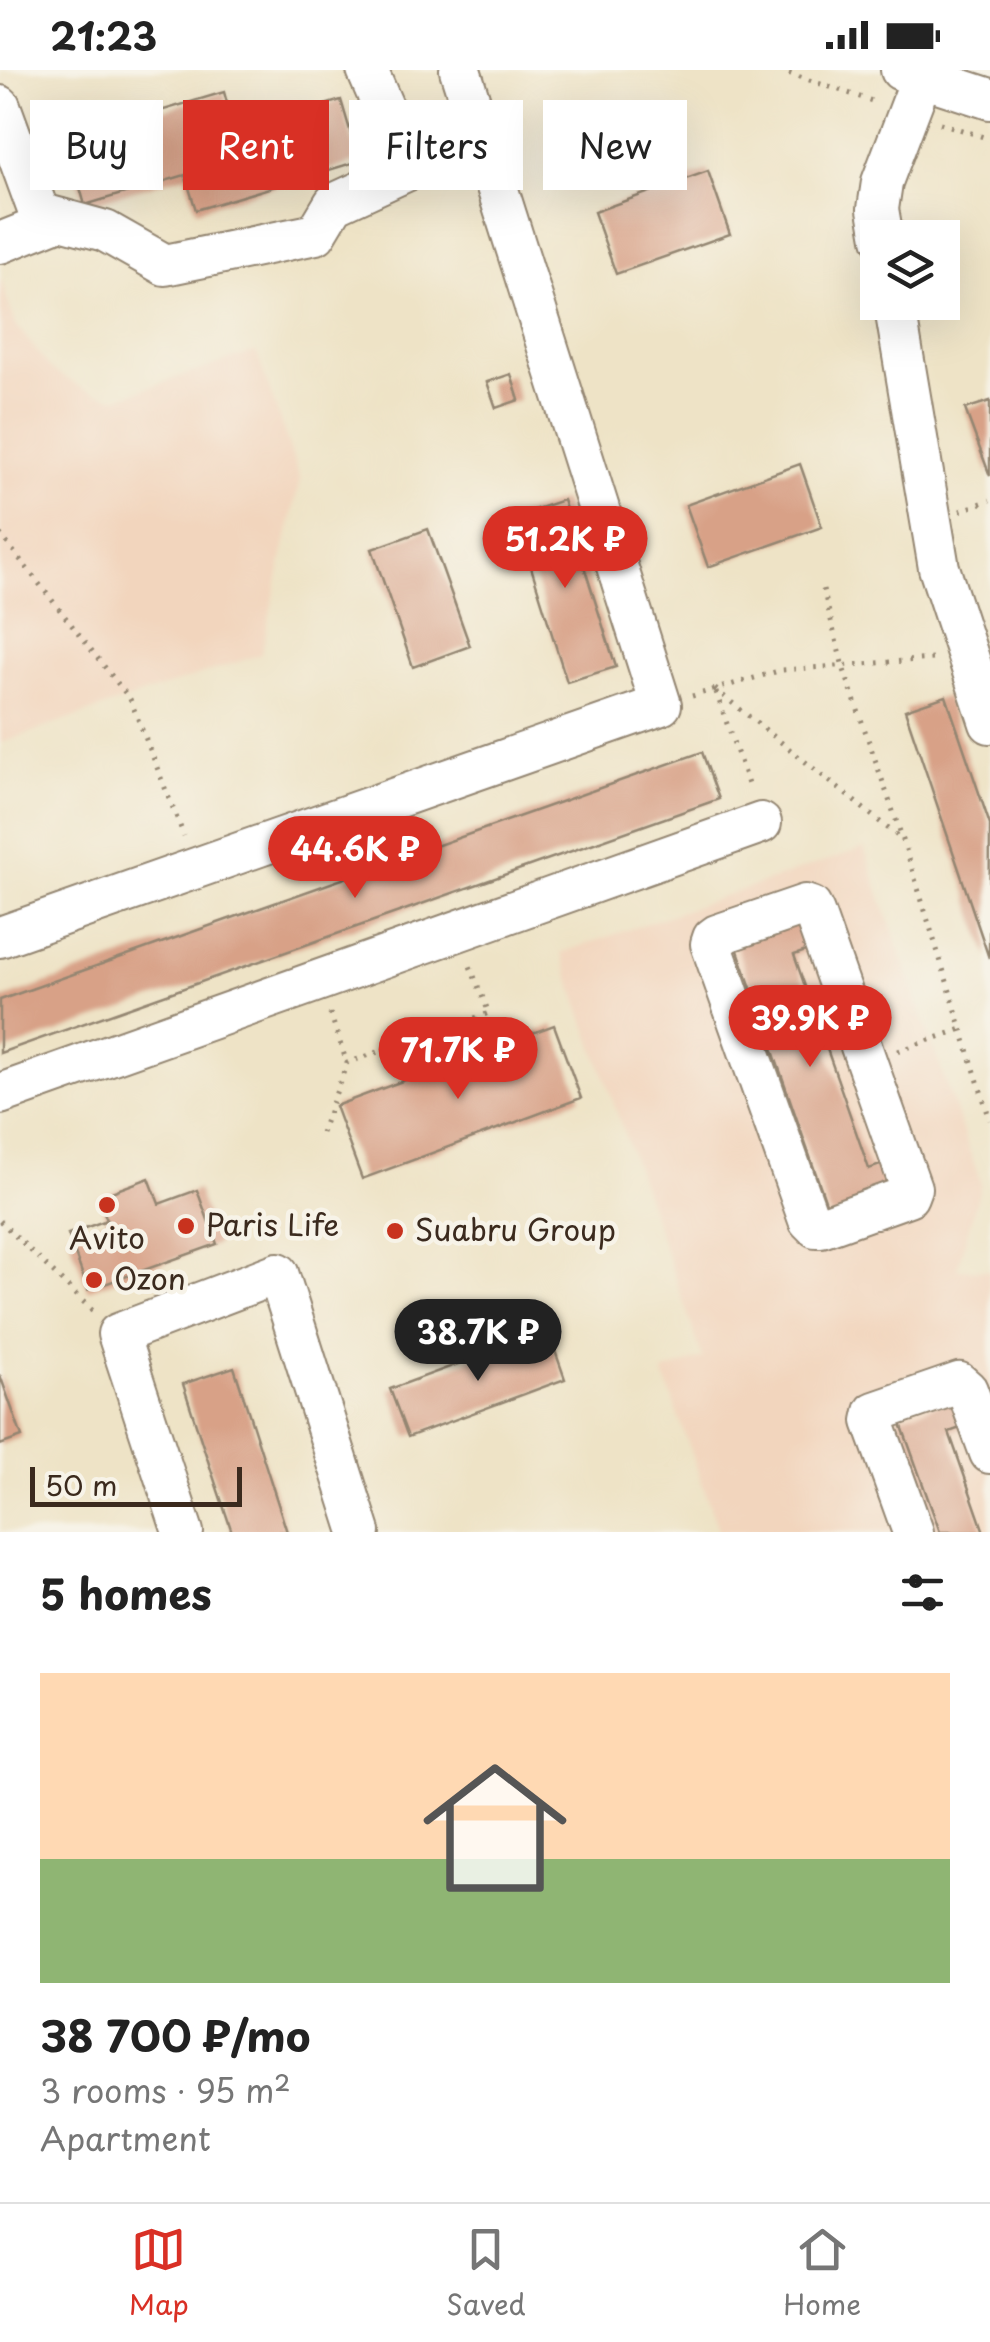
<!DOCTYPE html>
<meta charset="utf-8">
<style>
:root{--surface:#fff;--page:#f2f2f2;--text:#222;--muted:#767676;--line:#e0e0e0;--accent:#d93025}
body{margin:0;font-family:"Playpen Sans",sans-serif;background:var(--page);color:var(--text);height:100vh;display:flex;flex-direction:column;font-size:38px;white-space:nowrap}
*{box-sizing:border-box;margin:0}
p{font-size:32px;color:var(--muted)}
.icon{flex:none;width:55px;height:55px;fill:none;stroke:currentColor;stroke-width:2;stroke-linecap:round;stroke-linejoin:round}
.map{position:relative;height:1462px;overflow:hidden}
.details{display:flex;flex-direction:column;background:var(--surface);flex:1}
.details>*{flex:none}
.banner{position:absolute;left:30px;top:30px;width:930px;height:90px;display:flex;gap:20px}
.tools{position:absolute;left:860px;top:150px;display:grid;gap:20px}
.tools a{display:grid;place-items:center;width:100px;height:100px;border-radius:0px;background:var(--surface);box-shadow:0 10px 40px #0002;font-size:50px}
.scale{position:absolute;left:30px;bottom:25px;width:212px;box-sizing:border-box;padding-left:10px;border:5px solid #3b2a1e;border-top:0;font-size:28px;line-height:35px;white-space:nowrap;color:#3b2a1e;-webkit-text-stroke:8px #f7f3e8;paint-order:stroke}
.price{position:absolute;translate:-50% -85px;padding:0 22px;border-radius:35px;background:var(--accent);color:#fff;font-size:32px;line-height:65px;filter:drop-shadow(0 2px 5px #0008)}
.price::after{content:'';position:absolute;left:50%;top:60px;width:30px;height:22px;margin-left:-15px;background:inherit;clip-path:polygon(0 0,100% 0,50% 100%)}
.price.active{background:#222;color:#fff}
ul{padding:0;list-style:none}
li{display:grid;align-content:center;gap:20px;height:530px;padding:0 40px}
li+li{border-top:2px solid var(--line)}
li span{display:grid;place-items:center;height:310px;border-radius:0px;color:#555}
li>.icon{margin-inline-start:auto}
span .icon{width:180px;height:180px;fill:#fffc;stroke-width:1}
li b{font-size:42px}
h2{display:flex;justify-content:space-between;align-items:center;height:120px;padding:0 40px;font-size:42px}
.pill{padding:0 35px;border-radius:0px;background:var(--surface);box-shadow:0 10px 40px #0002;font-size:35px;line-height:90px}
.pill.active{background:var(--accent);color:#fff}
.status{display:flex;justify-content:space-between;align-items:center;height:70px;padding:0 50px;background:var(--surface);direction:ltr}
.status svg{height:28px;fill:currentColor}
.tabs{display:flex;justify-content:space-around;align-items:center;height:140px;border-top:2px solid var(--line);background:var(--surface);font-size:28px;color:var(--muted)}
.tabs a{display:grid;justify-items:center;gap:5px}
.tabs .active{color:var(--accent)}
.map>svg:first-child{display:block}
.built{fill:#f2d5bd}
.building{fill:#d8a187}
.lines{fill:none;stroke-linecap:round;stroke-linejoin:round}
.minor-casing{stroke:#948672;stroke-width:44}
.path{stroke:#948672;stroke-width:5;stroke-dasharray:2.5 8;stroke-linecap:butt}
.minor{stroke:#fff;stroke-width:40}
.poi-dot{fill:#c8321e;stroke:#f7f3e8;stroke-width:4}
.labels{text-anchor:middle;stroke-width:9;stroke-linejoin:round;paint-order:stroke}
.poi-label{font-size:30px;fill:#3b2a1e;stroke:#f7f3e8;text-anchor:start}
</style>
<div class="status"><b>21:23</b><svg viewBox="0 0 49 12"><path d="M0 12V9h3v3zM5 12V6h3v6zM10 12V3h3v9zM15 12V0h3v12zM26 1h20v11H26zM47 4h2v5h-2z"/></svg></div>
<div class="map">
<svg width="990" height="1462" viewBox="0 0 990 1462">
<rect width="100%" height="100%" fill="#f7f3e8"/>
<filter id="ink" filterUnits="userSpaceOnUse"><feTurbulence type="fractalNoise" baseFrequency=".01" numOctaves="2"/><feDisplacementMap in="SourceGraphic" scale="20" xChannelSelector="R" yChannelSelector="G"/><feConvolveMatrix kernelMatrix="1 2 1 2 8 2 1 2 1" color-interpolation-filters="sRGB"/></filter>
<filter id="wash" filterUnits="userSpaceOnUse"><feTurbulence type="fractalNoise" baseFrequency=".0048" numOctaves="4" result="noise"/><feDisplacementMap in="SourceGraphic" scale="40" xChannelSelector="R" yChannelSelector="G"/><feGaussianBlur stdDeviation="2.25" result="paint"/><feColorMatrix in="noise" values="0 0 0 0 0 0 0 0 0 0 0 0 0 0 0 0 0 1.4 0 .05"/><feComposite in="paint" operator="in"/></filter>
<g filter="url(#wash)">
<rect width="100%" height="100%" fill="#eee3c6"/>
<g class="built">
<path d="M0,207L16,255L52,300L80,317L99,324L118,328L256,281L300,409L261,584L0,673Z"/>
<path d="M864,778L981,1114L957,1199L990,1200V1462H719L663,1302L703,1288L561,883Z"/>
</g>
<g id="blocks">
<g class="building">
<path d="M224,22L235,62L341,30L359,91L196,140L185,105L85,135L66,69Z"/>
<path d="M708,101L730,164L616,204L594,142Z"/>
<path d="M511,304L519,330L496,338L487,312Z"/>
<path d="M990,331V406L965,339Z"/>
<path d="M800,394L822,457L708,497L686,435Z"/>
<path d="M563,430L616,597L567,612L515,446Z"/>
<path d="M428,459L470,576L413,597L372,479Z"/>
<path d="M946,626L990,755L989,888L905,640Z"/>
<path d="M702,682L719,729L0,983V930Z"/>
<path d="M805,848L815,878L794,885L869,1099L889,1092L900,1123L831,1147L735,872Z"/>
<path d="M554,955L581,1028L362,1109L335,1036Z"/>
<path d="M149,1108L159,1134L197,1120L217,1174L88,1220L68,1164L107,1150L98,1127Z"/>
<path d="M548,1261L565,1309L408,1367L390,1319Z"/>
<path d="M234,1297L287,1462H232L202,1373L183,1314Z"/>
<path d="M0,1305L22,1367L0,1375Z"/>
<path d="M956,1328L966,1356L949,1362L984,1462H940L899,1348Z"/>
</g>
</g>
</g>
<g filter="url(#ink)">
<use href="#blocks" fill-opacity="0" stroke="#948672" stroke-width="2.5"/>
<g class="lines">
<defs>
<g id="minor">
<path d="M367,0L410,99"/>
<path d="M901,0L990,29"/>
<path d="M0,36L39,143L105,161L165,195L316,164L334,134L410,99L483,74"/>
<path d="M883,168L878,139L882,112L922,7"/>
<path d="M0,173L60,149"/>
<path d="M894,232L939,498L990,653"/>
<path d="M805,835L811,837L814,843L911,1118L908,1126L821,1157H816L809,1150L711,874L713,868L717,865Z"/>
<path d="M0,867L661,635L460,0"/>
<path d="M0,1024L761,753"/>
<path d="M183,1462L118,1264L278,1203L360,1462"/>
<path d="M913,1462L873,1351L875,1342L959,1313L967,1320L990,1383"/>
</g>
</defs>
<use href="#minor" class="minor-casing"/>
<g class="path">
<path d="M779,0L878,33"/>
<path d="M940,53L990,69"/>
<path d="M960,441L990,430"/>
<path d="M0,464L130,629L184,766"/>
<path d="M823,519L843,597L903,770L990,1050"/>
<path d="M715,619L900,768"/>
<path d="M716,622L750,720"/>
<path d="M692,626L782,600L932,589"/>
<path d="M330,943L347,993"/>
<path d="M898,981L962,959"/>
<path d="M321,1063L347,993L489,943L468,891"/>
<path d="M0,1151L95,1243"/>
</g>
<use href="#minor" class="minor"/>
</g>
</g>
<g class="poi-dot">
<circle cx="107" cy="1135" r="10"/>
<circle cx="186" cy="1156" r="10"/>
<circle cx="395" cy="1161" r="10"/>
<circle cx="94" cy="1210" r="10"/>
</g>
<g class="labels">
<g class="poi-label">
<text x="206" y="1166">Paris Life</text>
<text x="415" y="1171">Suabru Group</text>
<text x="107" y="1179" text-anchor="middle">Avito</text>
<text x="114" y="1220">Ozon</text>
</g>
</g>
</svg>
<div class="tools">
<a><svg class="icon" aria-label="layers" viewBox="0 0 24 24"><path d="M12 4l9 5-9 5-9-5zM3 14l9 5 9-5"/></svg></a>
</div>
<div class="scale">50 m</div>
<b class="price" style="left:565px;top:521px">51.2K ₽</b>
<b class="price" style="left:355px;top:831px">44.6K ₽</b>
<b class="price" style="left:810px;top:1000px">39.9K ₽</b>
<b class="price" style="left:458px;top:1032px">71.7K ₽</b>
<b class="price active" style="left:478px;top:1314px">38.7K ₽</b>
<div class="banner">
<a class="pill">Buy</a>
<a class="pill active">Rent</a>
<a class="pill">Filters</a>
<a class="pill">New</a>
</div>
</div>
<section class="details">
<h2>5 homes<svg class="icon" aria-label="filters" viewBox="0 0 24 24"><path d="M4 7h16M4 17h16"/><circle cx="9" cy="7" r="2"/><circle cx="15" cy="17" r="2"/></svg></h2>
<ul>
<li><span style="background:linear-gradient(#ffd9b3 60%,#8fb573 0)"><svg class="icon" aria-label="home" viewBox="0 0 24 24"><path d="M3 11l9-7 9 7M6 9v11h12V9"/></svg></span><div><b>38 700 ₽/mo</b><p>3 rooms · 95 m²</p><p>Apartment</p></div></li>
</ul>
</section>
<nav class="tabs">
<a class="active"><svg class="icon" aria-label="map" viewBox="0 0 24 24"><path d="M3 6l6-2 6 2 6-2v14l-6 2-6-2-6 2zM9 4v14M15 6v14"/></svg>Map</a>
<a><svg class="icon" aria-label="saved" viewBox="0 0 24 24"><path d="M7 4h10v16l-5-4-5 4z"/></svg>Saved</a>
<a><svg class="icon" aria-label="home" viewBox="0 0 24 24"><path d="M3 11l9-7 9 7M6 9v11h12V9"/></svg>Home</a>
</nav>
